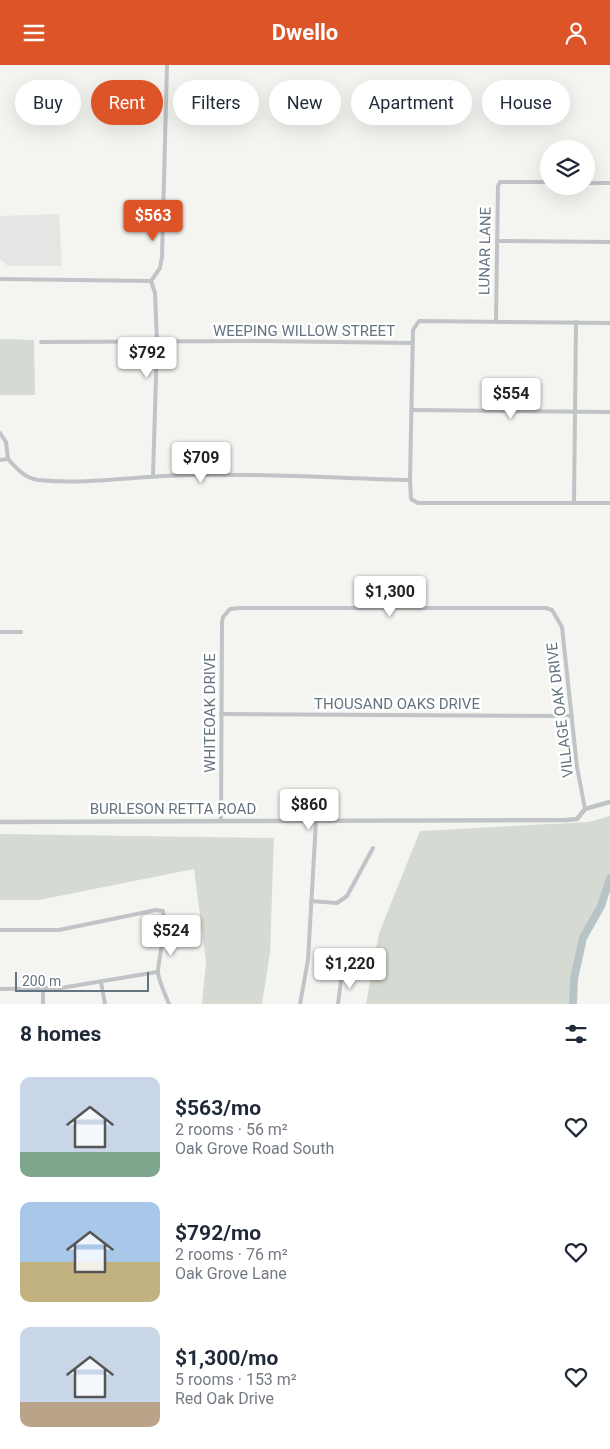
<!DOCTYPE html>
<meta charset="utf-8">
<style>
:root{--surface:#fff;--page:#f2f2f3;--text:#1f2937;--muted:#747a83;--accent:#dd5428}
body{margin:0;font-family:Roboto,sans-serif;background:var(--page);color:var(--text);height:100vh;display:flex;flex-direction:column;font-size:19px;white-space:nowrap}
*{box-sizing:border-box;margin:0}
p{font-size:16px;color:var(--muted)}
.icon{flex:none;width:28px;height:28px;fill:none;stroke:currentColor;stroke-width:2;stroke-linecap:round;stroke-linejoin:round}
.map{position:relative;height:939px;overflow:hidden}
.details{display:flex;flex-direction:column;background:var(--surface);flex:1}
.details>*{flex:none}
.hud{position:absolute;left:15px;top:15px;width:580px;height:45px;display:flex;gap:10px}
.fabs{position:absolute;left:540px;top:75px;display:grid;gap:10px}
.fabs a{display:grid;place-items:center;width:55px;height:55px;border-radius:50%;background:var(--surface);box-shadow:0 5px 20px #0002;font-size:25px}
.scale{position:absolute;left:15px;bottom:12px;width:134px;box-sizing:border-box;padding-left:5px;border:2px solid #647481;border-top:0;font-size:14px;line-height:18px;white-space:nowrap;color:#647481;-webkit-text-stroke:4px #fff;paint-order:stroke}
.price{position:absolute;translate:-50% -42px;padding:0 11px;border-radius:5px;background:#fff;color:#222;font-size:16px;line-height:32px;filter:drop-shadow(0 1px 2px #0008)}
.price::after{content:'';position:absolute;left:50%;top:30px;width:15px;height:11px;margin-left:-8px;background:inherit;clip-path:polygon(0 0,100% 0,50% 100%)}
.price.selected{background:var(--accent);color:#fff}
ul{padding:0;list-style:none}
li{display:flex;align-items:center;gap:15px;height:125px;padding:0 20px}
li span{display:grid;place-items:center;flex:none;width:140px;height:100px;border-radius:10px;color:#555}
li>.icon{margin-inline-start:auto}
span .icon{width:60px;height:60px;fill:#fffc;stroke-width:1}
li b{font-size:21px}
h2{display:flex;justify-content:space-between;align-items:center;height:60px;padding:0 20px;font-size:21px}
.pill{padding:0 18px;border-radius:22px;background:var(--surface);box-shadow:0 5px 20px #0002;font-size:18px;line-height:45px}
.pill.selected{background:var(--accent);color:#fff}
header{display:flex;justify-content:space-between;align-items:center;height:65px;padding:0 20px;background:var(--accent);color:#fff;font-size:22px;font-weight:700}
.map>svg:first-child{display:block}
.built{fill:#e5e6e4}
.green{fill:#d5dbd2}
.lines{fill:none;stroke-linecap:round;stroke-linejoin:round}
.river{stroke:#b7c3c7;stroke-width:8}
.minor{stroke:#c0c4c7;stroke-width:4}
.tertiary{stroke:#c0c4c7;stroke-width:4.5}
.labels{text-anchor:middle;stroke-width:5;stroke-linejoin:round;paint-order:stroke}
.street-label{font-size:15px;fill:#647481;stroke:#fff}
</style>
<header><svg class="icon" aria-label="menu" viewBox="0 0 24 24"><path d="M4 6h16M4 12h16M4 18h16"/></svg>Dwello<svg class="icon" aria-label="person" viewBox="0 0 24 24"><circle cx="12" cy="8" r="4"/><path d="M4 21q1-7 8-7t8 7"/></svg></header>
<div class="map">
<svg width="610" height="939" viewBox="0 0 610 939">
<rect width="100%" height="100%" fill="#f4f5f1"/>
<path class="built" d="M59,149L62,201H8L0,194V151Z"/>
<g class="green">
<path d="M0,274L34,275L35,330H0Z"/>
<path d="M610,751V813L601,841L583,873L574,914L573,939H366L379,868L420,766L588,757Z"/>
<path d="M0,769L274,773L270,888L262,939H202L206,897L194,804L39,835H0Z"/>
</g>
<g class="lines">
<path class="river" d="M573,939L574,914L583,873L601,841L610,813"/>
<g class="minor">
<path d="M586,118H610"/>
<path d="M497,176L610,177"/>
<path d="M0,214L151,216L160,203L162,192L167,0"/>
<path d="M151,216L155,228L157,278L153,411"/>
<path d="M496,255L498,121L500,117H549"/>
<path d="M610,258L419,256L413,265L410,415L411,434L418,438H610"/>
<path d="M41,277L257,276L412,278"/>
<path d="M412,345L610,347"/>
<path d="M0,368L6,377L8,394L0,395"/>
<path d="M8,394C17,404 25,413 38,415C88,420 136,411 186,410C260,408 335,413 410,415"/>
<path d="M574,438L576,257"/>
<path d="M0,567H21"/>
<path d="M221,649L572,651"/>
<path d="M221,756L222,557L223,552L230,544L239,543H546L552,545L562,562L577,702L585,744"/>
<path d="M311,836L337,838L347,831L373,783"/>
<path d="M0,865H59L156,845L163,846C166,867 160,886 158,905C157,914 166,930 169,939"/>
<path d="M101,917L105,939"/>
<path d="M0,924L61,923L157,907"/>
<path d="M43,924V939"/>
<path d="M300,939L308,895L316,756"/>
<path d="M338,939L342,908"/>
</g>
<path class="tertiary" d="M0,757L566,755L577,754L585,744L610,737"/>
</g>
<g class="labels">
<g class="street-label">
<text transform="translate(485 186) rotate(-89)" y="5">LUNAR LANE</text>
<text x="304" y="271">WEEPING WILLOW STREET</text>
<text x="397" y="644">THOUSAND OAKS DRIVE</text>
<text transform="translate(560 645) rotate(-97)" y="5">VILLAGE OAK DRIVE</text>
<text transform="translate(210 648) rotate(-90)" y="5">WHITEOAK DRIVE</text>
<text x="173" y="749">BURLESON RETTA ROAD</text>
</g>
</g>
</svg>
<div class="fabs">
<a><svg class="icon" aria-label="layers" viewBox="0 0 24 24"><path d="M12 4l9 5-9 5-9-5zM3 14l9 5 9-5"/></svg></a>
</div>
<div class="scale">200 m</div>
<b class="price selected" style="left:153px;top:177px">$563</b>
<b class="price" style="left:147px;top:314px">$792</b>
<b class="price" style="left:511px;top:355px">$554</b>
<b class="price" style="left:201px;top:419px">$709</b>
<b class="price" style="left:390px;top:553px">$1,300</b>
<b class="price" style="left:309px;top:766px">$860</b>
<b class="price" style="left:171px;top:892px">$524</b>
<b class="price" style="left:350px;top:925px">$1,220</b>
<div class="hud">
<a class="pill">Buy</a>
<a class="pill selected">Rent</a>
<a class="pill">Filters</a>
<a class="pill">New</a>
<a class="pill">Apartment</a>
<a class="pill">House</a>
</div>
</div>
<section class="details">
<h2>8 homes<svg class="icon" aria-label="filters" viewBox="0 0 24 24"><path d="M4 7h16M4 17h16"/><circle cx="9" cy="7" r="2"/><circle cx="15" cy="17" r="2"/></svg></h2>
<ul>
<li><span style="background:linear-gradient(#c9d6e8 75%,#7fa58c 0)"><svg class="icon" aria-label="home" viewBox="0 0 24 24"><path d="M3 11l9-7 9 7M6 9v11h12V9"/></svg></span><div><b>$563/mo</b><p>2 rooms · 56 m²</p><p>Oak Grove Road South</p></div><svg class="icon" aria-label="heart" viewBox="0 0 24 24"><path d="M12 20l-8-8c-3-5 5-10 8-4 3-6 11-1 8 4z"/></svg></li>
<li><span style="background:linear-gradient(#a9c7e8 60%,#c2b280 0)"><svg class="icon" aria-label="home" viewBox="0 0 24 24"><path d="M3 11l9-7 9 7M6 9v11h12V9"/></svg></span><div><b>$792/mo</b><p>2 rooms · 76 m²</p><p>Oak Grove Lane</p></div><svg class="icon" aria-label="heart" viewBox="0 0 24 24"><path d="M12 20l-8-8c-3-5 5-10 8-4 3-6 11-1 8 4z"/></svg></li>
<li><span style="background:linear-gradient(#c9d6e8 75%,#b9a48a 0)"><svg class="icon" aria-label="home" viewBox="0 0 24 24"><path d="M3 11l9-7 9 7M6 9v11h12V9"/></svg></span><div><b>$1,300/mo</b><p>5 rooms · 153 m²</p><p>Red Oak Drive</p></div><svg class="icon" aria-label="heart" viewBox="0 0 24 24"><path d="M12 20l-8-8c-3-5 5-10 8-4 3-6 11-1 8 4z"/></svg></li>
</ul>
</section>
